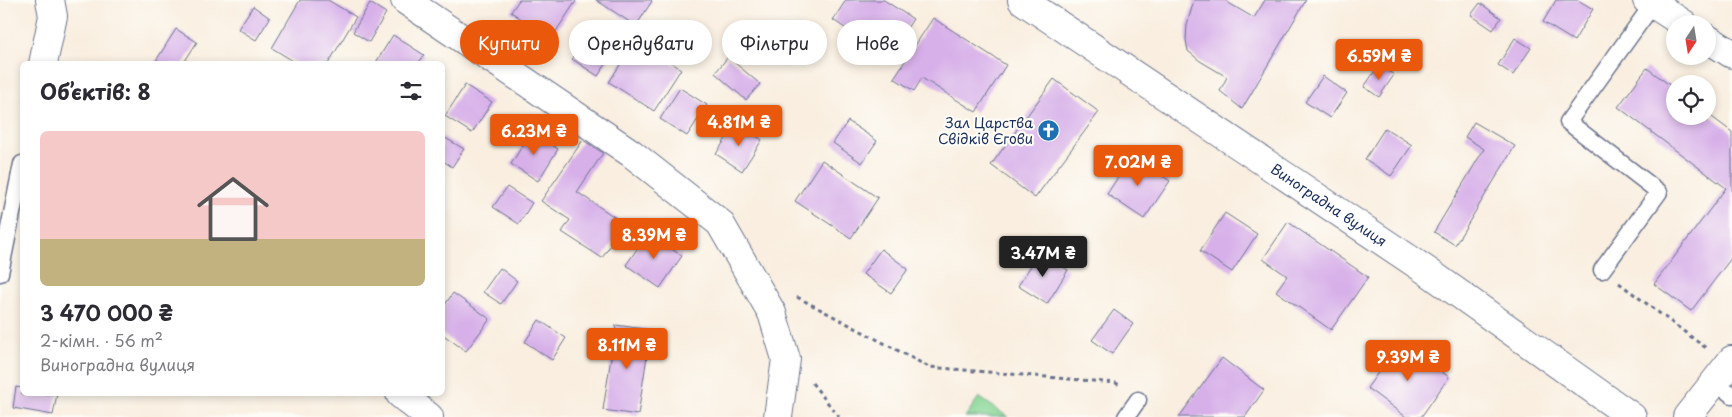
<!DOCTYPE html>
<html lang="uk">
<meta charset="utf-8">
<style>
:root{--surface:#fff;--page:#f2f2f3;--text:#2b2b33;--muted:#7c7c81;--line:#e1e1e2;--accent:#ea580c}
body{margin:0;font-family:"Playpen Sans",sans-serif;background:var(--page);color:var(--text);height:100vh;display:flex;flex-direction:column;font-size:19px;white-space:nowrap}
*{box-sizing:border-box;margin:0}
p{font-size:16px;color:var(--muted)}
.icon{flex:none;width:28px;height:28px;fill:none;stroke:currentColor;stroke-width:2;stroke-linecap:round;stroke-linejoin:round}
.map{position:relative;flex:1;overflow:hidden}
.panel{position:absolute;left:20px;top:61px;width:425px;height:335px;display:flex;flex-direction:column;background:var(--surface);border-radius:8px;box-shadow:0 2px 8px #0003}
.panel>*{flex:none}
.top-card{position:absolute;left:460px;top:20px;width:475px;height:45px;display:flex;gap:10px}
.needle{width:32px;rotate:192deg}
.buttons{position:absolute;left:1666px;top:15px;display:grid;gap:10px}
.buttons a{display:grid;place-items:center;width:50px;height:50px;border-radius:50%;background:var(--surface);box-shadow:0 2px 8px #0003;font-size:25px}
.price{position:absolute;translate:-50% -42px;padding:0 11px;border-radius:5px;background:var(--accent);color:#fff;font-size:16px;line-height:32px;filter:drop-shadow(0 1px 2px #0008)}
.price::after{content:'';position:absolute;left:50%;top:30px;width:15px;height:11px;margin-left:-8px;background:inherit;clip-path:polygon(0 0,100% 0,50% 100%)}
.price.selected{background:#222;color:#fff}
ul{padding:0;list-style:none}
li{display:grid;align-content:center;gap:10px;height:265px;padding:0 20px}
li+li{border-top:1px solid var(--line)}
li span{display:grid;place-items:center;height:155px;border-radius:8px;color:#555}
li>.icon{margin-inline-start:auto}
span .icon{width:90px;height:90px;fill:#fffc;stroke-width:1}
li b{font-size:21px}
h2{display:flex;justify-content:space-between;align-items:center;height:60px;padding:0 20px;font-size:21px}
.chip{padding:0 18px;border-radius:22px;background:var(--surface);box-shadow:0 2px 8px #0003;font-size:18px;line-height:45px}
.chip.selected{background:var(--accent);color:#fff}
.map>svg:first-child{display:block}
.green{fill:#86d594;stroke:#508279}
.building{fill:#d7b0e9}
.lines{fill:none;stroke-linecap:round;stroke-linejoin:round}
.lane-casing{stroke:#69728b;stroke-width:19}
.street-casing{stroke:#69728b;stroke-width:30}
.path{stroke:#69728b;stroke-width:3;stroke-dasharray:4 4;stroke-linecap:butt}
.lane{stroke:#fff;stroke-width:16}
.street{stroke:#fff;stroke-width:28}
.labels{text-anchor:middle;stroke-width:4.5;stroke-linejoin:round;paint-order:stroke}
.poi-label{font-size:14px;fill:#1b2f5e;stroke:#fdfcf7;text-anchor:end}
.street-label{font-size:14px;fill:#1b2f5e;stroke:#fdfcf7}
</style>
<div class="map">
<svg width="1732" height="417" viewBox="0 0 1732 417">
<rect width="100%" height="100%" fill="#fdfcf7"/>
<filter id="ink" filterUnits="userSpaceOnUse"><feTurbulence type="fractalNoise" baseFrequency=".02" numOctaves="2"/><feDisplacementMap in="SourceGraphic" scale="10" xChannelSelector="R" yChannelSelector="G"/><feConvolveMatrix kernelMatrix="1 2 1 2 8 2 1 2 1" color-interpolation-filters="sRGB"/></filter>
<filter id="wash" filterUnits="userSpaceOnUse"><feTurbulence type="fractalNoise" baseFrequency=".0096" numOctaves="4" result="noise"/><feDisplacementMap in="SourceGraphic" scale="20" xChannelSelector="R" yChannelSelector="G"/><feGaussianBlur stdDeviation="1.12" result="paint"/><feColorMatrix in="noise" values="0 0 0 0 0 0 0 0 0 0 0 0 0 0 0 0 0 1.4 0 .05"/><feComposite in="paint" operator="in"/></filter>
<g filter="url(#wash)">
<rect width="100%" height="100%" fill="#f9eedf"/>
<path class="green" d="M979,397L1008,417H965Z"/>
<g id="blocks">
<g class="building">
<path d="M300,0H328L356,17L328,64H298L272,48Z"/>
<path d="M519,0H574L576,1L543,51L518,35L526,22L511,12Z"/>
<path d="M596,0H651L652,1L636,26Z"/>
<path d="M846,0H884L913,19L888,57L833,20Z"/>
<path d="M1194,0H1228L1227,2L1254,18L1265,0H1306L1242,109L1220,91L1227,77L1200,61L1188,51L1186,40L1187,25Z"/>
<path d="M1556,0H1578L1593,9L1574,41L1543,22Z"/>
<path d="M370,3L386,13L369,42L353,32Z"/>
<path d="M1480,3L1501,18L1493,30L1471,15Z"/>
<path d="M253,6L270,18L256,40L238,29Z"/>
<path d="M933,18L1006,65L976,112L922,78L914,91L894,78Z"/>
<path d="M592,28L619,45L598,76L572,59Z"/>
<path d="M176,29L197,42L183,64H154Z"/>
<path d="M393,35L424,55L418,64H375Z"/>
<path d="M1515,38L1531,48L1513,75L1498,65Z"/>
<path d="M636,40L681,69L654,111L609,82Z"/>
<path d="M728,57L760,84L746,100L715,73Z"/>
<path d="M1379,65L1394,75L1379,97L1364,87Z"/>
<path d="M1647,68L1675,89V116H1708V114L1732,132V257L1691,311L1654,284L1726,188L1618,107Z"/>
<path d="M1323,76L1347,93L1330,118L1305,102Z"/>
<path d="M1054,79L1099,112L1035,198L991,165Z"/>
<path d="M465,85L492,102L472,133L445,116Z"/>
<path d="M680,88L707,105L687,136L660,119Z"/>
<path d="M848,121L877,141L862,163L833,143Z"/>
<path d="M1474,122L1515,146L1455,245L1434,232L1484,149L1465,137Z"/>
<path d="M736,123L762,140L742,171L716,154Z"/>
<path d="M1385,128L1412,145L1391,176L1365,159Z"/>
<path d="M531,132L558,149L538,181L511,164Z"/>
<path d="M442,136L464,149L452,167L442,160Z"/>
<path d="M583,140L603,153L577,192L625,224L602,258L562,232L570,220L541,201Z"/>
<path d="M1132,156L1170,181L1144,219L1107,194Z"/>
<path d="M822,160L878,198L851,238L795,201Z"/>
<path d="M507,187L532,203L519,224L493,207Z"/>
<path d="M1225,213L1257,234L1232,272L1200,251Z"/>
<path d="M1288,222L1368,277L1331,330L1276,291L1287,276L1263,259Z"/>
<path d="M648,233L682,256L660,288L626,265Z"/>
<path d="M881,249L908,269L891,293L863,274Z"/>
<path d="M1039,253L1068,270L1047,304L1018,286Z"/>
<path d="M500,268L517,281L501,304L483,292Z"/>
<path d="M453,293L490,319L466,351L442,334V309Z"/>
<path d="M1114,310L1133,324L1112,354L1092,340Z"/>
<path d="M539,320L566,338L552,360L525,342Z"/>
<path d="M616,325L651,330L638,415L603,410Z"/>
<path d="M1400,342L1449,377L1421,417H1406L1367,388Z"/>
<path d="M1222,358L1264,390L1245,417H1179Z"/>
<path d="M16,387L22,388V394H57L53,415L13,408Z"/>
</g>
</g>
</g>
<g filter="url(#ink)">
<use href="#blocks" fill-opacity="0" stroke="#69728b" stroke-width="1"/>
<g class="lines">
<defs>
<g id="lane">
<path d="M1602,270L1659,192L1568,122L1653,4"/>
<path d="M0,273L22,164"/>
<path d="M1715,382L1732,395"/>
<path d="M1126,417L1138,400"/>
</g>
<g id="street">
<path d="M405,0L631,153L720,223L772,313L786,359L778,417"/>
<path id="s1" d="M1022,0L1427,271L1632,417"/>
<path d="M1647,0L1684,24"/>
<path d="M1708,39L1732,54"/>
<path d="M43,64L53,16L50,0"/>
<path d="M400,394L429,417"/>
<path d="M1687,417L1732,360"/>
</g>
</defs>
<use href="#lane" class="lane-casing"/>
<use href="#street" class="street-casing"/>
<g class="path">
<path d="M1619,283L1706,348"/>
<path d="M797,297L929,367L1116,383L1121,386"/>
<path d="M812,383L839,417"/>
</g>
<use href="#lane" class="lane"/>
<use href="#street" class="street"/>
</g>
</g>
<defs>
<symbol id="church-disc" viewBox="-11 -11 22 22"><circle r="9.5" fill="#1f6fb2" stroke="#fdfcf7"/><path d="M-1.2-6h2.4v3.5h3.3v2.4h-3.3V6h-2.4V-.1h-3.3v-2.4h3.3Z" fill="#fff"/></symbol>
</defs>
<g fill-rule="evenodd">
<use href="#church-disc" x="1036" y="118" width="25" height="25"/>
</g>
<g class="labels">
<g class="poi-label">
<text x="1033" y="128">Зал Царства<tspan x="1033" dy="16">Свідків Єгови</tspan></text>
</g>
<g class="street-label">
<text dy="5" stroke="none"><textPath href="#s1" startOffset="369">Виноградна вулиця</textPath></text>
</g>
</g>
</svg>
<div class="buttons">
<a><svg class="needle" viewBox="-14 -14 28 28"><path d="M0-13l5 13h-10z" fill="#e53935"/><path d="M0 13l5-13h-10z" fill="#7c7c81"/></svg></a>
<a><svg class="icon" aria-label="locate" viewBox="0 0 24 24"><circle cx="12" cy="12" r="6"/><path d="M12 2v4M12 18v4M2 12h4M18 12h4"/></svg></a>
</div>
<b class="price" style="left:1379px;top:81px">6.59M ₴</b>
<b class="price" style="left:739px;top:147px">4.81M ₴</b>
<b class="price" style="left:534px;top:156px">6.23M ₴</b>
<b class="price" style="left:1138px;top:187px">7.02M ₴</b>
<b class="price" style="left:654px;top:260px">8.39M ₴</b>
<b class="price selected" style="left:1043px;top:278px">3.47M ₴</b>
<b class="price" style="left:627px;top:370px">8.11M ₴</b>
<b class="price" style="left:1408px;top:382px">9.39M ₴</b>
<div class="top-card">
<a class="chip selected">Купити</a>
<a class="chip">Орендувати</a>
<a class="chip">Фільтри</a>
<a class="chip">Нове</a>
</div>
<section class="panel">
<h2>Об’єктів: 8<svg class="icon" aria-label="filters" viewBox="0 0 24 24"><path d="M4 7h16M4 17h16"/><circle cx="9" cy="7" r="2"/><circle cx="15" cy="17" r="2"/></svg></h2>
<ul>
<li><span style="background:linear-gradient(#f6c9c9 70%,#c2b280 0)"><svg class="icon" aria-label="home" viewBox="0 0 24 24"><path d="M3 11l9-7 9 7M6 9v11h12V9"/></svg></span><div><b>3 470 000 ₴</b><p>2-кімн. · 56 m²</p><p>Виноградна вулиця</p></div></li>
</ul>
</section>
</div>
